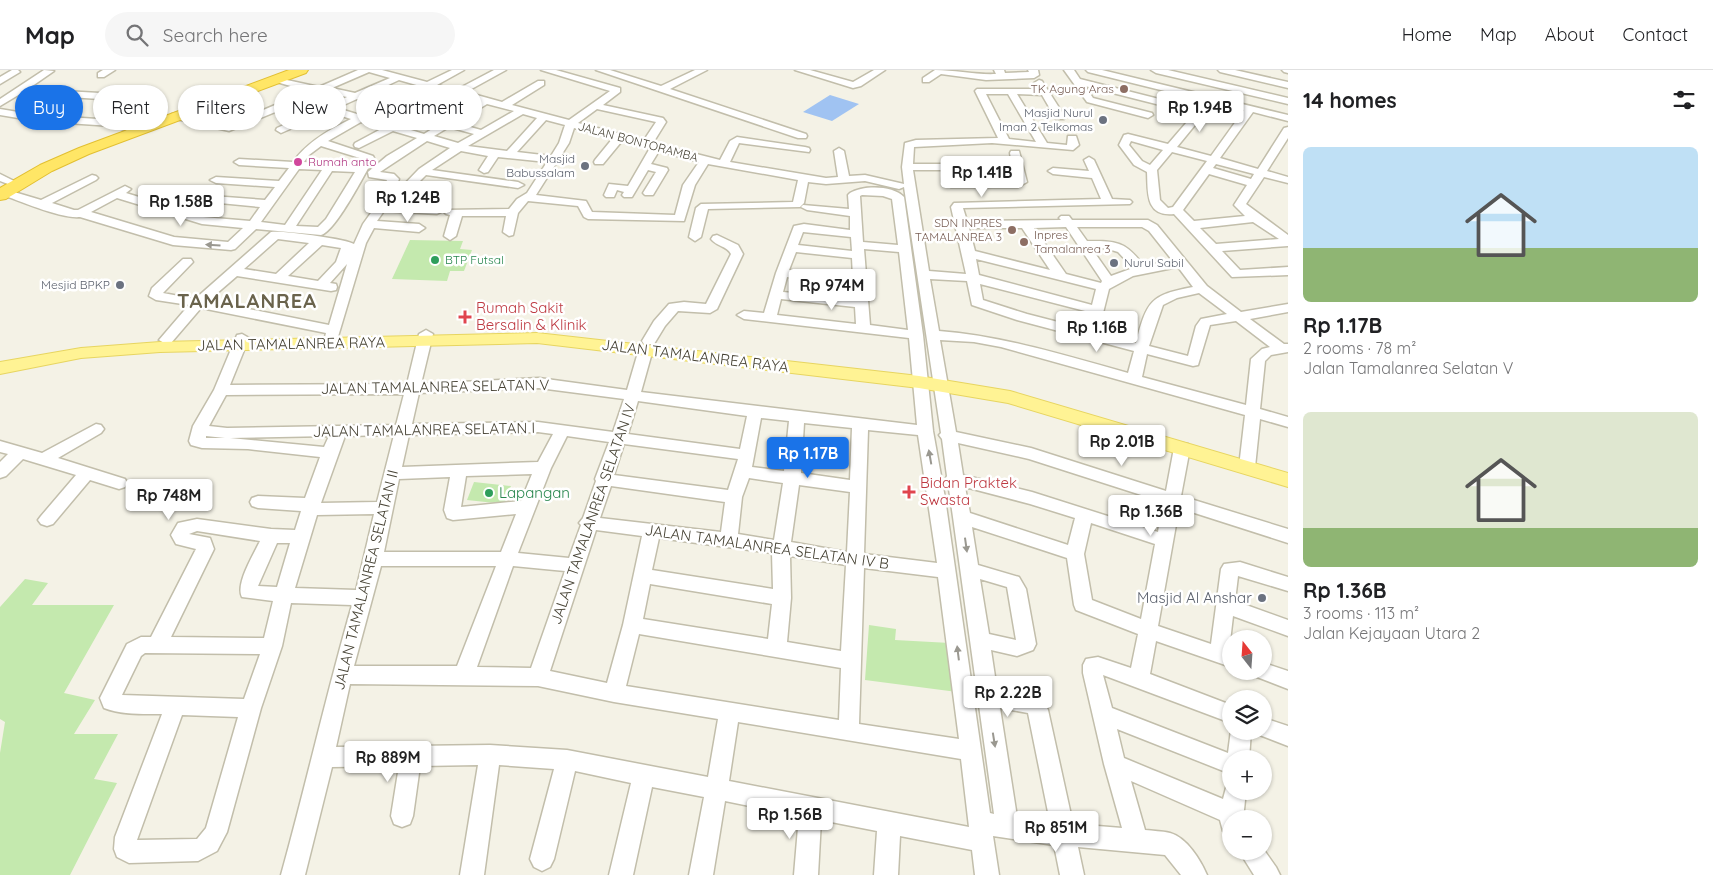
<!DOCTYPE html>
<meta charset="utf-8">
<style>
:root{--surface:#fff;--page:#f6f6f6;--text:#202124;--muted:#757577;--line:#e0e0e0;--accent:#1a73e8}
body{margin:0;font-family:Quicksand,sans-serif;background:var(--page);color:var(--text);height:100vh;display:flex;flex-direction:column;font-size:19px;white-space:nowrap}
*{box-sizing:border-box;margin:0}
p{font-size:16px;color:var(--muted)}
.icon{flex:none;width:28px;height:28px;fill:none;stroke:currentColor;stroke-width:2;stroke-linecap:round;stroke-linejoin:round}
.map{position:relative;flex:1;overflow:hidden}
.drawer{display:flex;flex-direction:column;background:var(--surface);width:425px}
.drawer>*{flex:none}
.hud{position:absolute;left:15px;top:15px;width:475px;height:45px;display:flex;gap:10px}
.needle{width:32px;rotate:343deg}
.controls{position:absolute;left:1222px;top:560px;display:grid;gap:10px}
.controls a{display:grid;place-items:center;width:50px;height:50px;border-radius:50%;background:var(--surface);box-shadow:0 1px 4px #0004;font-size:25px}
.price{position:absolute;translate:-50% -42px;padding:0 11px;border-radius:5px;background:#fff;color:#222;font-size:16px;line-height:32px;filter:drop-shadow(0 1px 2px #0008)}
.price::after{content:'';position:absolute;left:50%;top:30px;width:15px;height:11px;margin-left:-8px;background:inherit;clip-path:polygon(0 0,100% 0,50% 100%)}
.price.current{background:var(--accent);color:#fff}
ul{padding:0;list-style:none}
li{display:grid;align-content:center;gap:10px;height:265px;padding:0 15px}
li span{display:grid;place-items:center;height:155px;border-radius:8px;color:#555}
li>.icon{margin-inline-start:auto}
span .icon{width:90px;height:90px;fill:#fffc;stroke-width:1}
li b{font-size:21px}
h2{display:flex;justify-content:space-between;align-items:center;height:60px;padding:0 15px;font-size:21px}
.chip{padding:0 18px;border-radius:22px;background:var(--surface);box-shadow:0 1px 4px #0004;font-size:18px;line-height:45px}
.chip.current{background:var(--accent);color:#fff}
header{display:flex;align-items:center;gap:30px;box-sizing:border-box;height:70px;padding:0 25px;background:var(--surface);border-bottom:1px solid var(--line)}
header strong{font-size:24px}
nav{display:flex;gap:28px;margin-inline-start:auto;font-size:18px}
.search{width:350px;height:45px;background:var(--page);display:flex;align-items:center;gap:12px;box-sizing:border-box;padding:0 18px;border-radius:28px;color:var(--muted);font-size:19px}
main{display:flex;flex:1;min-height:0}
.map>svg:first-child{display:block}
.green{fill:#c4e9ae}
.water{fill:#a0c3f2}
.lines{fill:none;stroke-linecap:round;stroke-linejoin:round}
.minor-casing{stroke:#c2beab;stroke-width:3}
.major-casing{stroke:#e7d561;stroke-width:2}
.highway-casing{stroke:#e2bf32;stroke-width:2}
.minor{fill:#fff;fill-rule:evenodd}
.major{fill:#fff394;fill-rule:evenodd}
.highway{fill:#ffe666;fill-rule:evenodd}
.oneway{fill:#9a9890}
.education-dot{fill:#8d6e63;stroke:#fff;stroke-width:2}
.worship-dot{fill:#6b7280;stroke:#fff;stroke-width:2}
.hotel-dot{fill:#d1479c;stroke:#fff;stroke-width:2}
.leisure-dot{fill:#2e9e5b;stroke:#fff;stroke-width:2}
.health-dot{fill:#e0444e;stroke:#fff;stroke-width:2}
.labels{text-anchor:middle;stroke-width:5;stroke-linejoin:round;paint-order:stroke}
.far-education-label{font-size:12px;fill:#785e54;stroke:#fff;text-anchor:end}
.far-worship-label{font-size:12px;fill:#5b616d;stroke:#fff;text-anchor:end}
.far-street-label{font-size:12px;fill:#474335;stroke:#fff}
.far-hotel-label{font-size:12px;fill:#b23c85;stroke:#fff;text-anchor:start}
.far-leisure-label{font-size:12px;fill:#27864d;stroke:#fff;text-anchor:start}
.health-label{font-size:15px;fill:#be3a42;stroke:#fff;text-anchor:start}
.street-label{font-size:15px;fill:#474335;stroke:#fff}
.leisure-label{font-size:15px;fill:#27864d;stroke:#fff;text-anchor:start}
.worship-label{font-size:15px;fill:#5b616d;stroke:#fff;text-anchor:end}
.district-label{font-size:20px;font-weight:bold;letter-spacing:1px;fill:#6a634c;stroke:#fff}
</style>
<header>
<strong>Map</strong>
<div class="search"><svg class="icon" aria-label="search" viewBox="0 0 24 24"><circle cx="10" cy="10" r="6"/><path d="M15 15l6 6"/></svg>Search here</div>
<nav><a>Home</a><a>Map</a><a>About</a><a>Contact</a></nav>
</header>
<main>
<div class="map">
<svg width="1288" height="805" viewBox="0 0 1288 805">
<rect width="100%" height="100%" fill="#f4f2e6"/>
<g class="green">
<path d="M410,170L463,171L460,179L472,180L464,201H450L447,211L392,209Z"/>
<path d="M474,412L511,416L504,434L467,430Z"/>
<path d="M25,509L48,513L32,535H114L64,623L95,630L74,664H118L94,709L117,713L70,805H0V683L5,652L0,649V537Z"/>
<path d="M869,555L896,559L895,570L950,573L957,622L865,610Z"/>
</g>
<path class="water" d="M830,25L859,34L832,51L803,42Z"/>
<g class="lines">
<defs>
<g id="minor">
<path d="M12,0H18L20,2L0,14V7Z"/>
<path d="M44,0L54,1L28,19L100,23L105,26L100,29L20,24L0,36V29Z"/>
<path d="M103,0H115L104,7H98V3Z"/>
<path d="M358,0H382L427,12L452,0H464L437,15L456,20L494,0H506L466,22L502,32L538,11H544V15L512,35L569,50L610,21L541,0H556L620,18V22L603,35L663,48L666,52L653,73L720,90L730,71L737,67L805,77L809,78L810,80L809,82L739,73L730,92L826,108L838,107L834,81L839,78L844,81L849,106L865,105L904,114L902,97L905,73L916,70L998,68L975,21L977,19H1038L1034,13L1039,10L1042,11L1065,47L1064,49H1056L1042,25L1017,24L1047,73L1067,75L1068,66H1076L1079,75L1073,80L992,73L914,77L913,94H1012L1010,83L1011,81H1019L1027,112L1018,117H951L942,112L943,100H913L929,201L966,204L951,137L954,133L1101,129L1092,108L1053,104L1048,101L1053,98L1089,101L1084,90L1089,87L1094,90L1112,129L1130,130L1132,132L1130,134L963,138L967,151L1061,150L1059,148L1061,146H1069L1072,150H1148L1157,155L1207,216L1241,242L1288,234V242L1250,249L1284,274H1288V282L1271,285L1265,291L1260,339L1288,347V357L1260,349L1255,397L1253,401L1247,403L1241,401L1239,397L1245,345L1001,277L974,272L940,270L956,362L1031,378L1166,421L1174,378L1176,374L1182,373L1188,374L1190,378L1181,426L1288,459V473L1179,438L1158,556L1211,574L1221,499L1224,494L1240,492L1288,507V521L1238,506L1235,531L1288,550V566L1233,546L1229,580L1231,581V597L1156,571L1150,604L1231,635V653L1103,605L1112,638L1228,683L1231,660V661H1251L1249,689H1231V704L1117,659L1124,688L1223,729L1227,714L1231,712V721H1246L1243,749H1231V764L1223,761L1220,750L1131,711L1145,760C1153,761 1162,761 1170,763C1187,768 1200,789 1207,805H1181L1165,785L1078,777L1084,805H1060L1054,775L993,766L999,805H975L972,780L900,766L898,805H874L877,761L821,750L818,805H794L799,746L725,731L713,805H689L704,727L652,717L633,805H609L631,713L575,701L554,789L550,797L542,801L534,797L530,789L554,699L499,695L484,805H460L478,695L420,696L413,746L410,754L402,757L394,754L391,746L399,696L332,697L305,805H281C306,715 326,625 352,535L291,533L282,576L261,638L227,762L217,781L198,791L129,793L117,787L114,779L115,767L162,644C143,644 122,645 104,638L100,628L127,574L141,567H151L196,479L176,474L171,465L178,453L197,449L271,459L295,460L301,441L258,438L252,436L250,432L252,428L258,426L305,428L320,387L248,379L202,378L191,375L189,371L193,356L214,320L237,265L242,264L249,268L230,315L407,314L419,264L426,260L433,264L421,314L539,308L627,320L639,279L641,276H651L653,279L641,322L917,355L909,268L744,249L737,245L744,241L764,243L776,203L794,156L804,154L850,160V146L807,140L801,137L803,135L849,139L848,125L850,123C863,115 893,115 904,127L923,265L933,361L945,428L990,743L994,744L953,447L948,412L946,408L947,406L942,369L939,365L941,363L904,117L899,119L865,111L826,114L808,112L804,133L800,137L708,139L701,167L695,171L689,167L696,138L701,134L793,132L798,110L708,94L695,115L684,151L588,149L584,147L578,136L528,131L518,143L513,165L509,166L503,162L506,146H462L456,166L450,170L444,166L450,145L446,144L444,142L446,140L509,139L517,129L527,123L547,92L498,87L488,102L484,103L479,100L488,86L461,81L432,100L518,112L524,115L518,118L426,105L401,130L397,131L391,128L389,134L437,138L443,141L437,144L384,141L377,151L419,154L425,158L419,162L374,158L366,173L337,270H327L325,267L326,263L201,238L171,273L166,274L159,270L189,235L156,230L149,226L152,218L183,189H191L193,192L163,223L195,229L271,162C280,160 347,169 354,174L363,154L378,133L387,110L369,107L368,102L387,86L417,68L393,61L359,78L355,77L354,75L355,73L383,58L361,52L328,71L373,86L374,88C365,103 336,161 321,165L256,159L235,179L231,180L173,175L80,147C61,149 20,131 0,124V120L4,119L41,130L92,105L96,106L98,108L96,110L52,133L74,140H78L125,116L131,119L126,123L203,147L250,151L260,137L199,131L193,128L199,125L265,130L275,117L216,113L210,110L216,107L279,111L289,98L239,95L234,92L239,89L293,92C307,72 330,59 351,49L329,42L281,63L276,60L277,58L319,39L297,33L229,61L172,48V44L176,43L228,55L308,21L273,11V7L319,17ZM369,2L390,8L355,23L332,18ZM399,10L420,16L386,32L365,26ZM429,18L449,24L416,41L396,35ZM321,22L347,27L327,36L305,29ZM986,24H1008L1036,72L1009,69ZM458,26L477,31L447,50L426,44ZM357,29L378,36L360,45L337,38ZM487,34L514,41L481,60L456,53ZM388,39L409,45L391,54L369,48ZM597,39L656,52L644,70L578,53ZM523,44L537,48L507,81L468,76ZM418,48L440,54L424,64L401,57ZM546,50L565,55L559,73L551,86L517,82ZM449,57L474,64L458,73L434,66ZM574,58L613,68L595,90L594,92L595,94H603L622,71L650,78L628,116L609,114L604,125L606,127H614L617,120L624,122L622,125L624,127H632L648,100L656,102L643,123L645,125H653L668,100L667,98L651,94L659,81L699,92L683,115L675,145L592,142L586,131L536,125L569,73ZM427,71L450,78L419,99L392,127L399,109L394,104L380,102ZM321,76L363,89L359,96L304,92L309,85ZM299,99L322,100L285,155L261,152ZM953,100H1013L1015,111H954ZM332,101L355,102L326,149L318,157L296,156ZM862,125L883,126L892,129L898,175L863,172L860,126ZM117,128L202,154L243,158L228,172L174,167L91,142ZM1066,157L1102,211L1101,213L1066,204L1034,158ZM1077,157H1142L1149,161L1172,190L1144,196C1125,171 1117,171 1087,171ZM969,158H1022L1050,200L975,181ZM803,162L851,167L852,181L798,175ZM278,169L309,173L276,204L244,199ZM322,175L341,178L336,192L318,211L288,206ZM1105,178L1118,182L1133,198L1111,206L1092,179ZM864,179L899,182L908,260L870,255ZM796,182L852,188L853,207L789,200ZM976,189L1096,219L1092,235L979,205ZM347,194L329,255L208,231L237,206L331,221L336,220L337,217L336,214L330,213ZM1178,197L1193,217C1150,225 1147,231 1136,273L1098,263L1109,219L1133,206ZM787,207L854,215V229L783,222ZM930,209L967,211L972,235L1017,250L1134,281L1128,303C1066,286 1004,266 939,261ZM980,214L1089,242L1085,259L1027,244L983,230ZM1199,223L1227,244L1201,249L1196,256L1188,286L1149,276L1163,235L1177,228ZM781,229L855,237L856,254L777,245ZM1236,251L1270,277L1262,279L1251,289L1246,335L1142,307L1147,284L1193,296L1198,295L1210,255ZM539,318L624,329L613,362L538,352L412,354L419,323ZM404,324L396,355L227,358L209,356L226,325ZM638,331L747,346L740,379L628,364ZM761,348L789,351L784,401L752,397ZM804,353L852,358L850,410L801,403ZM868,360L918,365L937,493L864,484ZM538,362L553,364L538,392L402,397L409,365ZM394,365L377,432L321,433L345,366ZM206,366L225,368H206ZM329,366L324,377L230,368ZM567,366L609,372L595,409L596,411L583,448L579,453L581,455L569,488L518,483L551,398ZM958,373L1029,389L1163,432L1158,462L1032,422L963,405ZM624,374L738,389L728,420L614,405ZM532,404L521,431L461,437L466,406ZM450,407L444,440L447,448L453,450L516,444L501,482H384L399,409ZM749,408L783,413L774,470L738,464L742,427ZM799,415L850,422L847,482L791,472ZM611,416L725,432L721,462L600,448ZM965,417L1030,434L1075,448L1068,475L970,443ZM374,444L356,520L295,518L317,445ZM1091,453L1155,474L1141,549L1092,530L1084,484ZM972,457L1067,488L1074,535L1076,540L1138,564L1131,598L1098,587L1086,589L1083,595V603L1104,694L1122,758L1073,754L1048,640L1043,630L1030,625L997,620L991,580L1017,586L1033,580L1036,574L1026,519L1019,507L978,495ZM596,460L642,466L623,555L607,613L550,601ZM197,461L260,471C254,484 235,514 242,527L273,531L264,568L171,567L214,479L210,468L189,464ZM659,468L772,483L773,519L652,500ZM277,473H290L277,517L258,516ZM790,486L846,495L841,581L787,572L791,528ZM381,496H496L457,596H354ZM513,496L565,501L531,598L477,597ZM864,498L938,507L959,669L859,654ZM980,509L1007,517L1016,570L989,564ZM650,514L772,534L768,569L643,549ZM639,564L841,598L839,650L626,616ZM145,583L260,584L244,629L122,625L141,586ZM350,614L538,616L614,632L718,649L708,707L567,680L490,675L336,677ZM1000,638L1028,643L1050,752L1017,747ZM182,645L238,647L206,758L197,769L137,770ZM738,652L961,689L969,757L729,711Z"/>
<path d="M596,0H610L661,16L695,0H707L670,19L806,64L807,66L806,68H798Z"/>
<path d="M795,0H810L853,12L874,0H885L861,16L853,18Z"/>
<path d="M935,0C955,0 976,5 996,4L994,0H1004L1005,3L1029,2L1028,0H1038L1039,5L1034,8L986,10L941,4L929,12H923V8Z"/>
<path d="M1064,0H1074L1080,9L1163,30L1165,32L1160,35L1085,16L1093,28L1152,43L1153,45L1148,48L1087,32Z"/>
<path d="M1086,0H1102L1288,45V51L1253,42L1220,88L1258,99L1284,58L1288,57V68L1267,101L1288,107V113L1264,107L1246,134L1288,165V176L1222,181L1240,200L1288,197V205L1232,207L1174,144C1145,147 1148,122 1147,102L1134,95L1119,75L1124,65L1128,64L1168,74L1205,31L1088,2ZM1213,33L1244,40L1211,86L1177,77ZM1131,71L1163,80L1150,95L1142,91L1129,75ZM1172,82L1207,91L1173,137L1168,138L1160,130L1157,100ZM1216,94L1254,104L1251,109L1213,98ZM1209,104L1247,115L1234,135L1245,146L1194,151L1183,140ZM1253,152L1279,169L1216,174L1200,158Z"/>
<path d="M1151,0H1168L1288,28V34L1156,3Z"/>
<path d="M1218,0H1235L1288,12V18L1220,2Z"/>
<path d="M1282,0H1288V3L1284,2Z"/>
<path d="M0,39L36,45L113,50L134,58L129,61L112,56L36,51L0,45Z"/>
<path d="M0,104L14,111L8,114L0,111Z"/>
<path d="M717,165L738,175L743,184L717,239L710,243L678,241L665,256L654,274H644L642,271L654,251L669,234L684,232L706,234L731,184C727,176 716,176 711,169L713,166Z"/>
<path d="M96,354L101,355L104,359L101,363L58,388L125,409L127,413L125,417L119,419L90,410L53,454L47,456L41,454L38,450L41,446L76,405L23,389L6,406L0,408V392L8,384L0,382V371L42,383Z"/>
<path d="M1264,593L1288,601V619L1257,607L1254,601H1264Z"/>
<path d="M1264,648L1288,656V676L1257,664L1256,661H1264Z"/>
<path d="M1264,780L1276,797L1280,805H1254L1239,781Z"/>
</g>
<path id="major" d="M537,263L919,306L1010,321L1288,403V417L1008,333L919,318L537,273L160,282L81,288L0,304V292L81,278L160,272Z"/>
<path id="highway" d="M289,0H308L306,3L89,84L52,101L6,129L0,130V118L40,95L79,78Z"/>
</defs>
<use href="#minor" class="minor-casing"/>
<use href="#major" class="major-casing"/>
<use href="#highway" class="highway-casing"/>
<use href="#minor" class="minor"/>
<use href="#major" class="major"/>
<use href="#highway" class="highway"/>
</g>
<defs><path id="oneway-solid" d="M-6-.8H1V-3.2L6.5 0L1 3.2V.8H-6Z" transform="scale(1.25)"/></defs>
<g class="oneway">
<use href="#oneway-solid" transform="translate(213 175) rotate(-176)"/>
<use href="#oneway-solid" transform="translate(930 387) rotate(-100)"/>
<use href="#oneway-solid" transform="translate(966 475) rotate(82)"/>
<use href="#oneway-solid" transform="translate(958 583) rotate(-97)"/>
<use href="#oneway-solid" transform="translate(994 670) rotate(81)"/>
</g>
<g class="education-dot">
<circle cx="1124" cy="19" r="5"/>
<circle cx="1012" cy="160" r="5"/>
<circle cx="1024" cy="172" r="5"/>
</g>
<g class="worship-dot">
<circle cx="1103" cy="50" r="5"/>
<circle cx="585" cy="96" r="5"/>
<circle cx="1114" cy="193" r="5"/>
<circle cx="120" cy="215" r="5"/>
<circle cx="1262" cy="528" r="5"/>
</g>
<circle class="hotel-dot" cx="298" cy="92" r="5"/>
<g class="leisure-dot">
<circle cx="435" cy="190" r="5"/>
<circle cx="489" cy="423" r="5"/>
</g>
<g class="health-dot">
<path d="M462.5 239.5h5v5h5v5h-5v5h-5v-5h-5v-5h5z"/>
<path d="M906.5 414.5h5v5h5v5h-5v5h-5v-5h-5v-5h5z"/>
</g>
<g class="labels">
<g class="far-education-label">
<text x="1114" y="23">TK Agung Aras</text>
<text x="1002" y="157">SDN INPRES<tspan x="1002" dy="14">TAMALANREA 3</tspan></text>
<text x="1034" y="169" text-anchor="start">Inpres<tspan x="1034" dy="14">Tamalanrea 3</tspan></text>
</g>
<g class="far-worship-label">
<text x="1093" y="47">Masjid Nurul<tspan x="1093" dy="14">Iman 2 Telkomas</tspan></text>
<text x="575" y="93">Masjid<tspan x="575" dy="14">Babussalam</tspan></text>
<text x="1124" y="197" text-anchor="start">Nurul Sabil</text>
<text x="110" y="219">Mesjid BPKP</text>
</g>
<g class="far-street-label">
<text transform="translate(638 72) rotate(15)" y="4">JALAN BONTORAMBA</text>
</g>
<g class="far-hotel-label">
<text x="308" y="96">Rumah anto</text>
</g>
<g class="far-leisure-label">
<text x="445" y="194">BTP Futsal</text>
</g>
<g class="health-label">
<text x="476" y="243">Rumah Sakit<tspan x="476" dy="17">Bersalin &amp; Klinik</tspan></text>
<text x="920" y="418">Bidan Praktek<tspan x="920" dy="17">Swasta</tspan></text>
</g>
<g class="street-label">
<text transform="translate(291 274) rotate(-1)" y="5">JALAN TAMALANREA RAYA</text>
<text transform="translate(695 286) rotate(7)" y="5">JALAN TAMALANREA RAYA</text>
<text transform="translate(435 317) rotate(-1)" y="5">JALAN TAMALANREA SELATAN V</text>
<text transform="translate(424 360) rotate(-1)" y="5">JALAN TAMALANREA SELATAN I</text>
<text transform="translate(593 444) rotate(-71)" y="5">JALAN TAMALANREA SELATAN IV</text>
<text transform="translate(767 477) rotate(8)" y="5">JALAN TAMALANREA SELATAN IV B</text>
<text transform="translate(366 510) rotate(-76)" y="5">JALAN TAMALANREA SELATAN II</text>
</g>
<g class="leisure-label">
<text x="499" y="428">Lapangan</text>
</g>
<g class="worship-label">
<text x="1252" y="533">Masjid Al Anshar</text>
</g>
<g class="district-label">
<text x="247" y="238">TAMALANREA</text>
</g>
</g>
</svg>
<div class="controls">
<a><svg class="needle" viewBox="-14 -14 28 28"><path d="M0-13l5 13h-10z" fill="#e53935"/><path d="M0 13l5-13h-10z" fill="#757577"/></svg></a>
<a><svg class="icon" aria-label="layers" viewBox="0 0 24 24"><path d="M12 4l9 5-9 5-9-5zM3 14l9 5 9-5"/></svg></a>
<a>+</a>
<a>−</a>
</div>
<b class="price" style="left:1200px;top:63px">Rp 1.94B</b>
<b class="price" style="left:982px;top:128px">Rp 1.41B</b>
<b class="price" style="left:408px;top:153px">Rp 1.24B</b>
<b class="price" style="left:181px;top:157px">Rp 1.58B</b>
<b class="price" style="left:832px;top:241px">Rp 974M</b>
<b class="price" style="left:1097px;top:283px">Rp 1.16B</b>
<b class="price" style="left:1122px;top:397px">Rp 2.01B</b>
<b class="price current" style="left:808px;top:409px">Rp 1.17B</b>
<b class="price" style="left:169px;top:451px">Rp 748M</b>
<b class="price" style="left:1151px;top:467px">Rp 1.36B</b>
<b class="price" style="left:1008px;top:648px">Rp 2.22B</b>
<b class="price" style="left:388px;top:713px">Rp 889M</b>
<b class="price" style="left:790px;top:770px">Rp 1.56B</b>
<b class="price" style="left:1056px;top:783px">Rp 851M</b>
<div class="hud">
<a class="chip current">Buy</a>
<a class="chip">Rent</a>
<a class="chip">Filters</a>
<a class="chip">New</a>
<a class="chip">Apartment</a>
</div>
</div>
<section class="drawer">
<h2>14 homes<svg class="icon" aria-label="filters" viewBox="0 0 24 24"><path d="M4 7h16M4 17h16"/><circle cx="9" cy="7" r="2"/><circle cx="15" cy="17" r="2"/></svg></h2>
<ul>
<li><span style="background:linear-gradient(#bfe0f5 65%,#8fb573 0)"><svg class="icon" aria-label="home" viewBox="0 0 24 24"><path d="M3 11l9-7 9 7M6 9v11h12V9"/></svg></span><div><b>Rp 1.17B</b><p>2 rooms · 78 m²</p><p>Jalan Tamalanrea Selatan V</p></div></li>
<li><span style="background:linear-gradient(#dfe7d0 75%,#8fb573 0)"><svg class="icon" aria-label="home" viewBox="0 0 24 24"><path d="M3 11l9-7 9 7M6 9v11h12V9"/></svg></span><div><b>Rp 1.36B</b><p>3 rooms · 113 m²</p><p>Jalan Kejayaan Utara 2</p></div></li>
</ul>
</section>
</main>
